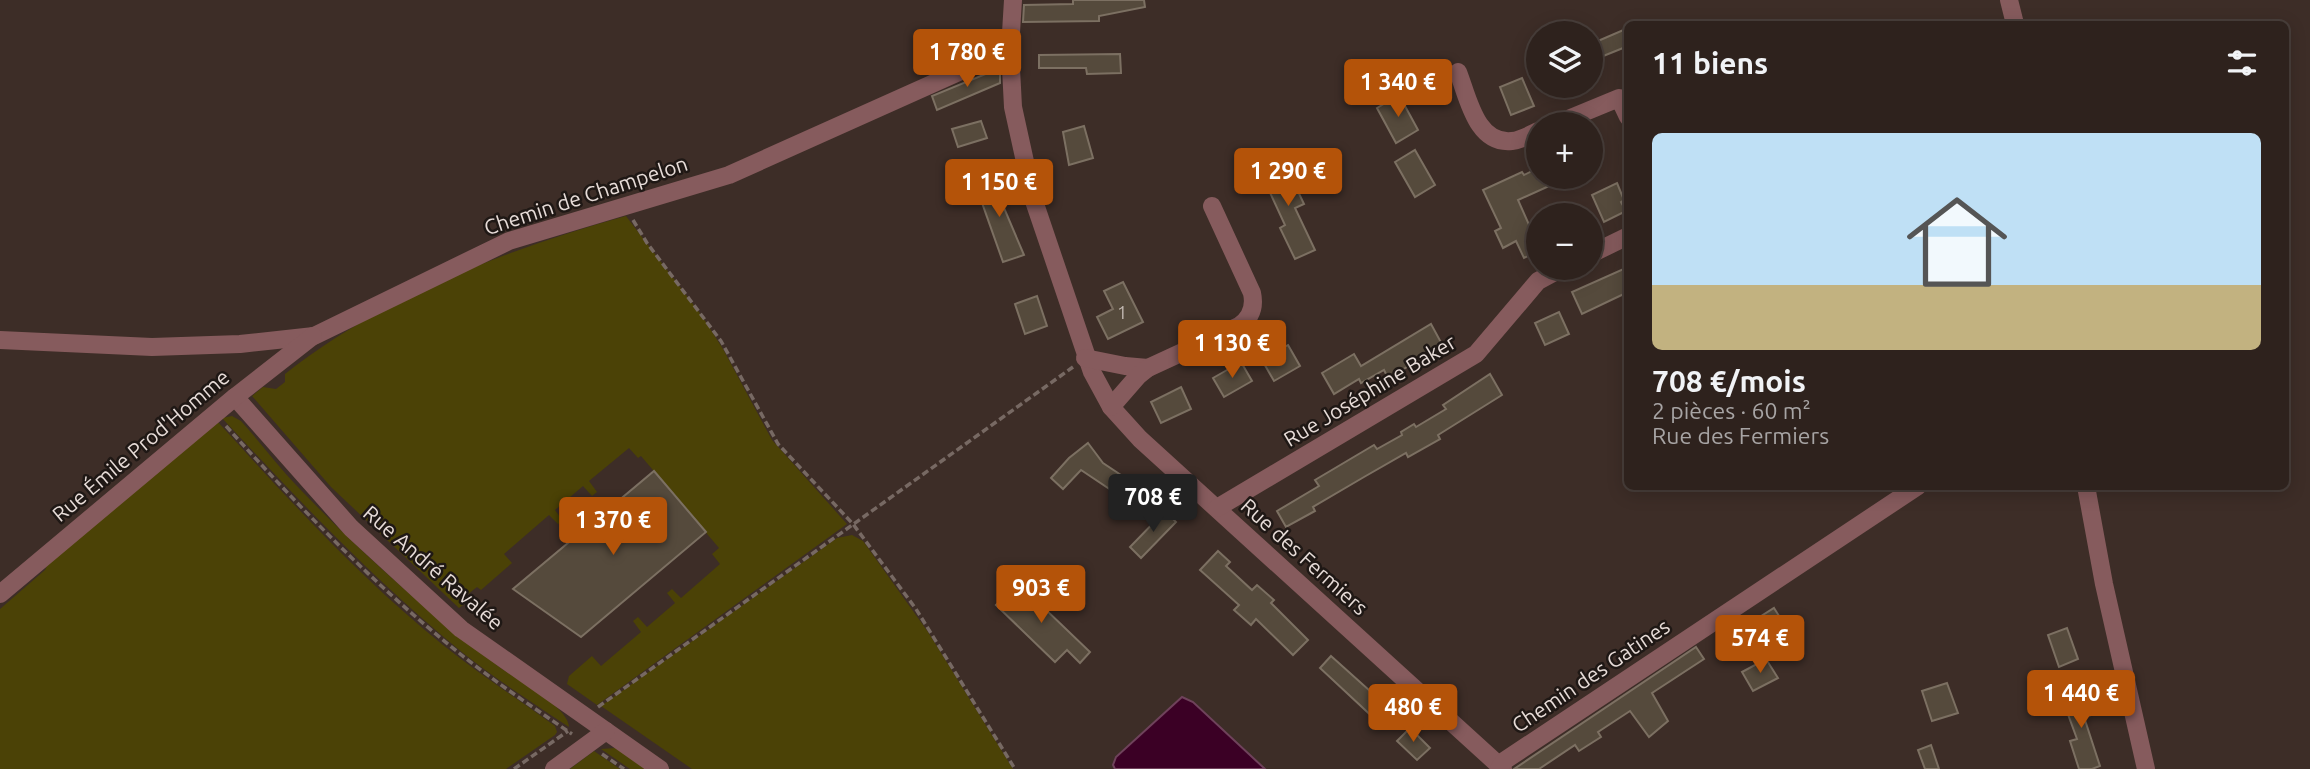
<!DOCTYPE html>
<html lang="fr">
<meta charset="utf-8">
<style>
:root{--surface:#2e221d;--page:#3a2f2a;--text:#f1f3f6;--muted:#a7a4a4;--line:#493f3b;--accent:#b45309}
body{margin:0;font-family:Ubuntu,sans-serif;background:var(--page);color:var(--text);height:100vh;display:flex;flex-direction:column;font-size:26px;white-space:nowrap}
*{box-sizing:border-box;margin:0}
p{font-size:23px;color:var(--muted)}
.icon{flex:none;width:38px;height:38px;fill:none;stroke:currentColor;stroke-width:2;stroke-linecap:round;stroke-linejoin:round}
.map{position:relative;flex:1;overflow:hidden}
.side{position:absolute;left:1624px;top:21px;width:665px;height:469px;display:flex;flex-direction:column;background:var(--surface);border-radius:10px;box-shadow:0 4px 18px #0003,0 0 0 2px var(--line)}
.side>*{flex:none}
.tools{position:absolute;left:1526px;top:21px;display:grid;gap:14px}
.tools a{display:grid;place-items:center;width:77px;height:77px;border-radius:50%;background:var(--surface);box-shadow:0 4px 18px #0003,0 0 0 2px var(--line);font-size:35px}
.price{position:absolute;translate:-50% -60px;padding:0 16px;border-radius:7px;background:var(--accent);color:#fff;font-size:23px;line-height:46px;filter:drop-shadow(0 2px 4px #0008)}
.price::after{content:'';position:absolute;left:50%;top:42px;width:21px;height:16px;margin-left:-10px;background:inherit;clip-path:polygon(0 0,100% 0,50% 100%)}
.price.current{background:#222;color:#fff}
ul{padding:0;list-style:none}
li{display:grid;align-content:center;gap:14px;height:371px;padding:0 28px}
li+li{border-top:2px solid var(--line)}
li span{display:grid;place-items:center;height:217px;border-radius:10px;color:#555}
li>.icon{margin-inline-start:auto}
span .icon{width:126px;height:126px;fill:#fffc;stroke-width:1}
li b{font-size:30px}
h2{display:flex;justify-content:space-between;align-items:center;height:84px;padding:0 28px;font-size:30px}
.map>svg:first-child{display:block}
.green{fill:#4b4206}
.water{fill:#3b0025;stroke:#6f425b;stroke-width:2}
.building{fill:#554a3c;stroke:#7c7062;stroke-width:2}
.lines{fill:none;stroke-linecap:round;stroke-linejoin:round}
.path{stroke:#776963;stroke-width:3.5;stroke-dasharray:7 3.5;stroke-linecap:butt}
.minor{stroke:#865b5d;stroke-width:18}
.labels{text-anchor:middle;stroke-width:5;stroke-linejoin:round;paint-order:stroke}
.number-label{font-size:18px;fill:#c2b8b1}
.street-label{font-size:21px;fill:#e7dcd8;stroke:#1f1815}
</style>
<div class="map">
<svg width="2310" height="769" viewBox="0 0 2310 769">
<rect width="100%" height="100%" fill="#3d2d27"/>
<g class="green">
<path d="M626,216L702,316L723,349L772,440L847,524L597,705L567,684L569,676L592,656L601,666L641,632L633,621L638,617L647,627L675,603L667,593L672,589L681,598L720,564L712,554L719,548L641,456L638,458L629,448L589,481L597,492L592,496L583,486L555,510L563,521L558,524L549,515L504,554L512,563L481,590L477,587L463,598L467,602L459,608L331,487L252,396L263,387L276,389L285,382V374C384,296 505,250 626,216Z"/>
<path d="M232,416L241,421C260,442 277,465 296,485C359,551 426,611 498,666C514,678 569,707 569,727C533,703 497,680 463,653C376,582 299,501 222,418Z"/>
<path d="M217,421C289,500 360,578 443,645C479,674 518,699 555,726L557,732L555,735L506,769H0V609L45,570L51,558Z"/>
<path d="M852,535L863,541L928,632L1013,769H692L601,706L837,538Z"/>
<path d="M615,748L652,769H630L601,749Z"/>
<path d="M594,751L620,769H570Z"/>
</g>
<path class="water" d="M1182,697L1193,702L1265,769H1115L1113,765L1116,757Z"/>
<g class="building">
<path d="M1073,0H1144L1145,7L1099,16V21L1023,22L1024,5L1073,4Z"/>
<path d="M1628,28V46L1591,61V44Z"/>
<path d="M1120,54L1121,73L1087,74L1086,68H1039V55Z"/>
<path d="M1000,68V83L937,110L932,96Z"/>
<path d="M1522,78L1534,106L1511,115L1500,87Z"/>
<path d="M1399,95L1418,130L1396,143L1377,108Z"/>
<path d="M981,121L987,138L958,147L952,129Z"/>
<path d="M1084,126L1093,158L1069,165L1063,132Z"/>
<path d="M1415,150L1435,185L1415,197L1395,162Z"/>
<path d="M1283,160L1304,204L1295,208L1315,250L1295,259L1280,228L1285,225L1260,171Z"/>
<path d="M1538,168V177H1569L1518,200L1538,245V251L1524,258L1516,241L1503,248L1495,231L1501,228L1483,190L1522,172L1524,175Z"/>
<path d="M997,175L1004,195L1000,196L1004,208L1024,255L1003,262L975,183Z"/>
<path d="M1617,183L1624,200L1621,202L1626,211L1604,222L1592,195Z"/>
<path d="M1628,267V292L1582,314L1572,292Z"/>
<path d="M1123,282L1143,322L1108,339L1097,317L1113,309L1104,291Z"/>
<path d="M1037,296L1047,326L1025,334L1015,304Z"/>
<path d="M1559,312L1569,334L1545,345L1535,323Z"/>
<path d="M1431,324L1443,346L1388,378L1384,370L1361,383L1359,379L1334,394L1322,373L1354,354L1361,366Z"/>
<path d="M1288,345L1300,366L1274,381L1262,360Z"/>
<path d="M1241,362L1252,381L1224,397L1213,378Z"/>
<path d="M1490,374L1502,395L1438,435L1440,439L1408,457L1406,453L1364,477L1313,507L1315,511L1286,527L1277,511L1319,486L1315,480L1374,445L1377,449L1402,435L1401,432L1414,424L1416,427L1446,409L1443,405Z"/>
<path d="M1181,387L1191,409L1161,423L1151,402Z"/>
<path d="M1088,443L1103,463L1136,485L1126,500L1081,470L1063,489L1051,478L1069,458Z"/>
<path d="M654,471L706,532L581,637L513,589Z"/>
<path d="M1165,511L1176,522L1141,558L1130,547Z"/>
<path d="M1218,551L1230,562L1226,566L1252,590L1257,585L1274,600L1271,603L1308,640L1293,655L1256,619L1251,625L1234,610L1239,605L1200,570Z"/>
<path d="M1018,583L1090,652L1080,663L1067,650L1055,662L996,605Z"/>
<path d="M1774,608L1786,627L1760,644L1747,625Z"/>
<path d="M2067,628L2078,659L2059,667L2048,635Z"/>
<path d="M1696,647L1704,659L1652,693L1668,721L1649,737L1630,711L1598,732L1601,737L1579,751L1575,745L1539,769H1514Z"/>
<path d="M1331,656L1389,708L1377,721L1320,668Z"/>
<path d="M1766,659L1778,678L1753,691L1742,672Z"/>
<path d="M1947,683L1958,713L1932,721L1922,691Z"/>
<path d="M2081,688L2091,715L2084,717L2100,766L2092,769H2079L2070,741L2077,739L2061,695Z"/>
<path d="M1410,728L1430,748L1417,760L1397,741Z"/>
<path d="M1931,745L1939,769H1925L1918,750Z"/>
</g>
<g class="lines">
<g class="path">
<path d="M633,220L647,243L721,341L778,444L853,524L916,609L1015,769"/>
<path d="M226,426C299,507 374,585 459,653C495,682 534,708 572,734"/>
<path d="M598,707L1073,367"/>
<path d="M602,754L624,769"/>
<path d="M514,769L568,731"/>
</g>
<g class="minor">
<path d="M1013,0L1010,49L1013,107L1033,198L1092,372L1111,407L1140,439L1503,769"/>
<path d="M2009,0L2015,24"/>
<path d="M1458,72C1468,97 1476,145 1512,141C1521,140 1530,135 1538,131"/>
<path d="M1556,124L1619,98L1628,117"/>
<path d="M1591,254L1628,236"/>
<path d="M0,340L152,347L240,344L314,336L509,241L729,175L1010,49"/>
<path d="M1085,358L1125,366L1148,368"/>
<path d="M235,397L351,528L461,629L660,769"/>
<path d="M1111,407L1138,376L1148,368L1239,326C1251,318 1255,307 1252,293L1212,206"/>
<path d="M2086,486L2104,584L2146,769"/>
<path d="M1217,508L1476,354L1538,281L1562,268"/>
<path d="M0,594L235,397L313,336"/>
<path d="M554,769L606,731"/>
<path d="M1499,769L1504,761L1918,486"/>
</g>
</g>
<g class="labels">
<g class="number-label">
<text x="1122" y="319">1</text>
</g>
<g class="street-label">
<text transform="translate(586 196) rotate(-18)" y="7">Chemin de Champelon</text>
<text transform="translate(1370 391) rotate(-31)" y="7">Rue Joséphine Baker</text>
<text transform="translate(141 446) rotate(-40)" y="7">Rue Émile Prod'Homme</text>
<text transform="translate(1304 557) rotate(42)" y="7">Rue des Fermiers</text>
<text transform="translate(433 568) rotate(41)" y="7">Rue André Ravalée</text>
<text transform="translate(1591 676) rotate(-34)" y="7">Chemin des Gatines</text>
</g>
</g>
</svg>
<div class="tools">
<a><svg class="icon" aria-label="layers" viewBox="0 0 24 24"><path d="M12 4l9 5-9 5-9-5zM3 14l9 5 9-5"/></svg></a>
<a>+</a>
<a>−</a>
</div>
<b class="price" style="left:967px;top:89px">1 780 €</b>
<b class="price" style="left:1398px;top:119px">1 340 €</b>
<b class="price" style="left:1288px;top:208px">1 290 €</b>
<b class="price" style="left:999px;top:219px">1 150 €</b>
<b class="price" style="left:1232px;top:380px">1 130 €</b>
<b class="price current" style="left:1153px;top:534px">708 €</b>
<b class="price" style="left:613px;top:557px">1 370 €</b>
<b class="price" style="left:1041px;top:625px">903 €</b>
<b class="price" style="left:1760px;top:675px">574 €</b>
<b class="price" style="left:2081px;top:730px">1 440 €</b>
<b class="price" style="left:1413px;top:744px">480 €</b>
<section class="side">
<h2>11 biens<svg class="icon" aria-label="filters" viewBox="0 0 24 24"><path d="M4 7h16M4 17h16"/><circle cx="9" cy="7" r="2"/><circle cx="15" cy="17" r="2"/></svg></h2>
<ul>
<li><span style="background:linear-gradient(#bfe0f5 70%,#c2b280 0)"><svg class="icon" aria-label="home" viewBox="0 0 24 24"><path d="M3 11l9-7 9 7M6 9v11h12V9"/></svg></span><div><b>708 €/mois</b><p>2 pièces · 60 m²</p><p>Rue des Fermiers</p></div></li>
</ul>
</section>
</div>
